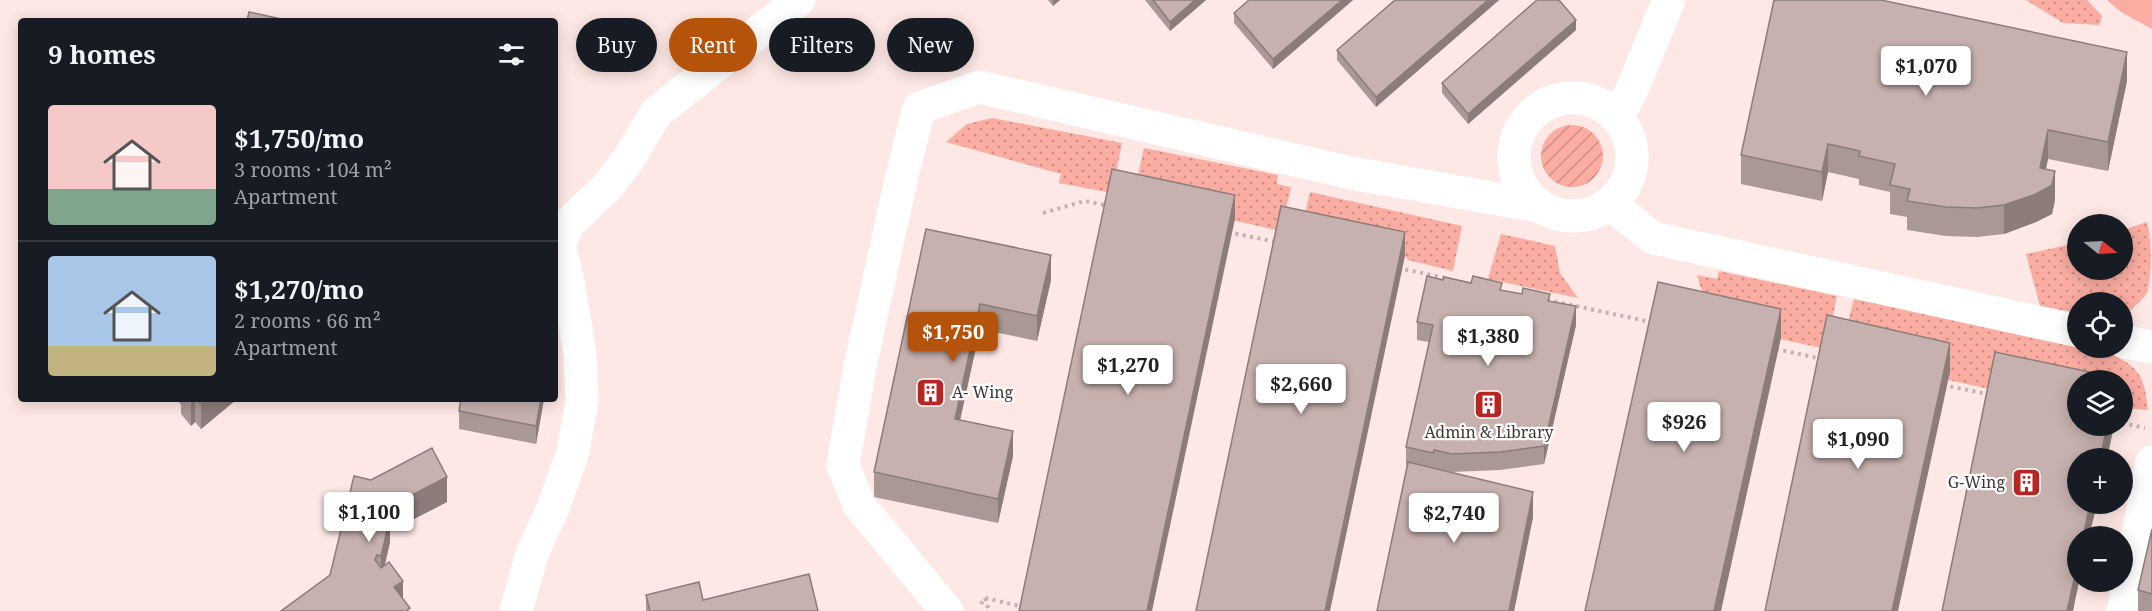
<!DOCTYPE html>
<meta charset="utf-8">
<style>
:root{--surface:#171b24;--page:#20242c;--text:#f1f3f6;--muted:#9ea1a6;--line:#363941;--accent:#b45309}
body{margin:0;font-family:"Noto Serif",serif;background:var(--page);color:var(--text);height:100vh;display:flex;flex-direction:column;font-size:22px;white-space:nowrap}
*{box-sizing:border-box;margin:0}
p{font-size:20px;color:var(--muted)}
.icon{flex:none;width:33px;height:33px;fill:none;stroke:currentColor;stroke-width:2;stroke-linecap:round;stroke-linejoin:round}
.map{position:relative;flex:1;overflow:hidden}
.details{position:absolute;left:18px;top:18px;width:540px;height:384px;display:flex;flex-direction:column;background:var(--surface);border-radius:6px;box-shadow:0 3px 15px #0003}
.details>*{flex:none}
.top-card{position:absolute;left:576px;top:18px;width:570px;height:54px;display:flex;gap:12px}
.needle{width:39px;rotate:108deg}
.fabs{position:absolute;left:2067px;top:214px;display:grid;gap:12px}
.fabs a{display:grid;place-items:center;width:66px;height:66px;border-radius:50%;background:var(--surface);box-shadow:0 3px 15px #0003;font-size:30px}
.price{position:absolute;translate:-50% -51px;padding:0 14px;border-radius:6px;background:#fff;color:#222;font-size:20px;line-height:39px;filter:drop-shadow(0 2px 3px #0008)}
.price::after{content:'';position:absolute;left:50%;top:36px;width:18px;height:14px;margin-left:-9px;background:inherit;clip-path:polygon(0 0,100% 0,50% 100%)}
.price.active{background:var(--accent);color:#fff}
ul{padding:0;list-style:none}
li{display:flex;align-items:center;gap:18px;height:150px;padding:0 30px}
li+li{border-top:2px solid var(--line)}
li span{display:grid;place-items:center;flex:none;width:168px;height:120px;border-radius:6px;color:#555}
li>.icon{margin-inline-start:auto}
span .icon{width:72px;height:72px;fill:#fffc;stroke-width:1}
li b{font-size:26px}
h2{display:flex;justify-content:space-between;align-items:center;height:72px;padding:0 30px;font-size:26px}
.pill{padding:0 21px;border-radius:27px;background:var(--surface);box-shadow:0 3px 15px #0003;font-size:21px;line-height:54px}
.pill.active{background:var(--accent);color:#fff}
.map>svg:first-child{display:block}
.grass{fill:url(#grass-dots)}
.garden{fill:url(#garden-furrows)}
.pitch{fill:#fbada2}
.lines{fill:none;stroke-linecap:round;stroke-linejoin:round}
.path{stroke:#c4b2b0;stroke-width:4;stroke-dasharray:3 4.5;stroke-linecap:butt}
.minor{stroke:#fff;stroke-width:33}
.wall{fill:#aa9896}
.shaded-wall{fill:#8b7c7a}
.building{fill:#c6b1ae;stroke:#8b7c7a;stroke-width:1.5}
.labels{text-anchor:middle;stroke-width:4.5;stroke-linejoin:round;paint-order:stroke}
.poi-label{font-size:16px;fill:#3f3635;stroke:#fff;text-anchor:start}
</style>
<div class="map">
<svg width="2152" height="611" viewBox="0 0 2152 611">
<defs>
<pattern id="grass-dots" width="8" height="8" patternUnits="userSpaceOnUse" patternTransform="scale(1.5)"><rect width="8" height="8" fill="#fbada2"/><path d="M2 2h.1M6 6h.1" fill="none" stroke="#cd8e85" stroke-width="1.8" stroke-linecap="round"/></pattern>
<pattern id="garden-furrows" width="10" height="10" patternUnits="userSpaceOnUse" patternTransform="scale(1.5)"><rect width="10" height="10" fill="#fbada2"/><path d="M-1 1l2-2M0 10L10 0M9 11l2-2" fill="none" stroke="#cd8e85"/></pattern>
</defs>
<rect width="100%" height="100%" fill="#fee8e5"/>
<g class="grass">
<path d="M2026,0H2087L2102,16L2100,25L2063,23Z"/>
<path d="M992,118L1122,143L1112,193L1059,183L1061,174L946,142L967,124Z"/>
<path d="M1144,148L1278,175L1277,184L1291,187L1281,231L1133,198Z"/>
<path d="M1310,192L1462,226L1453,271L1408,260L1405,256L1300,235Z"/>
<path d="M2147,222C2152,237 2152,277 2147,293C2142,300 2133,308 2127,314L2123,315L2122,303H2078L2077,313L2040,306L2026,254L2077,243L2078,270H2122L2123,230Z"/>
<path d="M1501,234L1555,246L1560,273L1578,298L1488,279Z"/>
<path d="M1719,271L1837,296L1826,349L1712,324L1697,275L1717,279Z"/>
<path d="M1854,298L2112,354C2142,370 2144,377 2148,410L2123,408L2122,381H2104L2105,377L1994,390L1948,380L1842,348Z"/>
</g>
<circle class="garden" cx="1572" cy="156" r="31"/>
<path class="pitch" d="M2107,0H2152V29L2121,12Z"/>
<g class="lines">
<g class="path">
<path d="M1043,213L1085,201L1109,206"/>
<path d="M1228,232L1276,242"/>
<path d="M1398,268L1446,278"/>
<path d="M1547,300L1651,322"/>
<path d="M1776,349L1822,359"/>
<path d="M1943,385L1992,395"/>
<path d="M2122,423L2145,428"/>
<path d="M985,598L989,611"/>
<path d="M981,604L985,598L1024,607"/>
</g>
<g class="minor">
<circle cx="1573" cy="157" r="59"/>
<path d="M1617,118L1631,92L1669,0"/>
<path d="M1610,204L1653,238L2078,331"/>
<path d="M2122,341L2152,347"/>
<path d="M516,611L532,554L553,508L572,455L582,402L580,353L567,276L559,247L568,224L607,187L628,160L656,113L799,0"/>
<path d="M947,611L859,505L843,465L860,367L901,180L919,108L979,87L1351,173L1538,206"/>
<path d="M2123,611L2152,462"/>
</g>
</g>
<g class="wall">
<path d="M1048,0H1060L1053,6Z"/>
<path d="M1145,0H1206L1170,31Z"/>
<path d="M1353,0L1273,69L1234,23V13Z"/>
<path d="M1395,0H1499L1376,107L1337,60V50Z"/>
<path d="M1576,30L1468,124L1442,93V83Z"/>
<path d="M2127,81L2108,171L2048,159L2046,169L2055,200L2052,214L2036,222L2004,234L1977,237L1946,236L1907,230V217L1890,214V192L1859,185V179L1828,172L1822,201L1741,184V155Z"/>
<path d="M926,229L1051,280L1037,341L980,329L960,420L1013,456L998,523L874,497V472Z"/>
<path d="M1443,280L1502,290L1550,301L1576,325L1544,464L1500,470L1452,472L1434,468L1533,517L1514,611H1377L1408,465H1406V447L1429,342L1417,340V322Z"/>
<path d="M177,399H237L201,429L195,422L191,426L181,414V405Z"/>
<path d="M544,399L536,444L459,429V411Z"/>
<path d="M371,480L447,502L410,521L408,518L390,527V542L385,565L410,611L330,575Z"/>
<path d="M2152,529V611H2138V590Z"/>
<path d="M646,595L703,600L818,611H646Z"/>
</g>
<g class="shaded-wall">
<path d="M1053,0H1060L1053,6Z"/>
<path d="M1195,0H1206L1170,31V22Z"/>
<path d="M1342,0H1353L1273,69V59Z"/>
<path d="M1488,0H1499L1376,107V97Z"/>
<path d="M1576,20V30L1468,124V114Z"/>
<path d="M2127,52V81L2108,171V142Z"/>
<path d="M2048,130V159L2041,191L2055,171V200L2052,214L2036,222L2004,234V205L2040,168Z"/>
<path d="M1828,144V172L1822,201V172Z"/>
<path d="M1235,195V219L1152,611H1147Z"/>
<path d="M1405,232V256L1330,611H1325Z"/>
<path d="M1051,255V280L1037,341V316Z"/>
<path d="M980,304V329L955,443V419Z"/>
<path d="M1576,306V325L1544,464V446Z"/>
<path d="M1781,309V338L1721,611H1714Z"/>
<path d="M1950,343V372L1898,611H1892Z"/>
<path d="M194,399H195V422L191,426V401Z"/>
<path d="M207,399H237L201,429V404Z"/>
<path d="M541,399H544L536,444V426Z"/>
<path d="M2107,426H2114L2107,459H2100Z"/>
<path d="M1013,431V456L998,523V499Z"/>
<path d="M447,477V502L410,521V496Z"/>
<path d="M1533,492V517L1514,611H1509Z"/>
<path d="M408,493V518L390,527V542L381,580V556L386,517L389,504Z"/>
<path d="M2090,504H2097L2089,537H2083Z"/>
<path d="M2078,562V582H2079L2073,611H2067Z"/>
<path d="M403,581V605L394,587Z"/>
</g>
<g class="building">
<path d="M1153,0H1195L1170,22Z"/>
<path d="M1249,0H1342L1273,59L1234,13Z"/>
<path d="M1395,0H1488L1376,97L1337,50Z"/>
<path d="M1537,0H1559L1576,20L1468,114L1442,83Z"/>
<path d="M1774,0H1881L2127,52L2108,142L2048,130L2040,168L2055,171L2052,185L2036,194L2004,205L1977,208L1946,207L1907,201L1910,189L1890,185L1895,164L1859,156L1860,151L1828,144L1822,172L1741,155Z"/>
<path d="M249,12L290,21H247Z"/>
<path d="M1112,169L1235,195L1147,611H1019Z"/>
<path d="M1281,206L1405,232L1325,611H1196Z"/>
<path d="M926,229L1051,255L1037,316L980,304L955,419L1013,431L998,499L874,472Z"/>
<path d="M1427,276L1443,280L1444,277L1471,283L1473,276L1502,283L1500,290L1522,294L1523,288L1550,294L1548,301L1576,306L1544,446L1500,452L1452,454L1434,450L1433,453L1406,447L1433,325L1417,322Z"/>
<path d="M1658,282L1781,309L1714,611H1585Z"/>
<path d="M1827,315L1950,343L1892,611H1765Z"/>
<path d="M1995,352L2118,378L2117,381H2078V426H2107L2100,459H2078V504H2090L2083,537H2078V562L2067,611H1942Z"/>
<path d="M197,399H207L201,404Z"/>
<path d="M461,399H541L536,426L459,411Z"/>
<path d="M432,448L447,477L410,496L408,493L389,504L386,517L390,518L381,556L377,555L375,560L381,568L389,562L403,581L394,587L410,608L406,611H281L330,575L354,476L371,480Z"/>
<path d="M1408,462L1533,492L1509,611H1377Z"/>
<path d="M2152,529V594L2138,590Z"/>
<path d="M809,574L818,611H650L646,595L699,582L703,600Z"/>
</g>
<defs>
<symbol id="building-square" viewBox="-11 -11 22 22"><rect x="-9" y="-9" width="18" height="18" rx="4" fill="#b62623" stroke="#fff"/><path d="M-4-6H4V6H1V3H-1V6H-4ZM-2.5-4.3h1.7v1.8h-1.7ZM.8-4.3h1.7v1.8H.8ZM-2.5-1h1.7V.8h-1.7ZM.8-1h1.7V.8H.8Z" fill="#fff"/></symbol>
</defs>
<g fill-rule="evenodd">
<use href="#building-square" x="914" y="376" width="33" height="33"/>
<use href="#building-square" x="1472" y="388" width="33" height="33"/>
<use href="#building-square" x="2010" y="466" width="33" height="33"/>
</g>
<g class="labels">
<g class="poi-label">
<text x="952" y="398">A- Wing</text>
<text x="1489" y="438" text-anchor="middle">Admin &amp; Library</text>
<text x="2005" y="488" text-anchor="end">G-Wing</text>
</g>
</g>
</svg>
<div class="fabs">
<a><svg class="needle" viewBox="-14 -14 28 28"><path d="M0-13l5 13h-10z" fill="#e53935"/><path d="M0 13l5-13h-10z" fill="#9ea1a6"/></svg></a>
<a><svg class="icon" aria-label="locate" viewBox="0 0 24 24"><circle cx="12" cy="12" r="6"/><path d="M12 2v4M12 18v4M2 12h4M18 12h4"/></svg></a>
<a><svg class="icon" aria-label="layers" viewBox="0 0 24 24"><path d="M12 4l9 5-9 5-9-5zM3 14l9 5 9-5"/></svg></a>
<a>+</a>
<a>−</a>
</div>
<b class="price" style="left:1926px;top:97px">$1,070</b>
<b class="price active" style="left:953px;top:363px">$1,750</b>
<b class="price" style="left:1488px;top:367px">$1,380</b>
<b class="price" style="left:1128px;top:396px">$1,270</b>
<b class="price" style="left:1301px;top:415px">$2,660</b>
<b class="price" style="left:1684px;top:453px">$926</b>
<b class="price" style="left:1858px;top:470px">$1,090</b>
<b class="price" style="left:369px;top:543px">$1,100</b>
<b class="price" style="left:1454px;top:544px">$2,740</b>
<div class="top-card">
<a class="pill">Buy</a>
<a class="pill active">Rent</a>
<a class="pill">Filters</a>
<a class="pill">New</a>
</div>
<section class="details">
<h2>9 homes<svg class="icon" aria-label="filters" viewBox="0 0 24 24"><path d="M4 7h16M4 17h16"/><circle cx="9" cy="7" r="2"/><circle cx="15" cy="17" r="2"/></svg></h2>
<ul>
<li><span style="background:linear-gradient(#f6c9c9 70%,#7fa58c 0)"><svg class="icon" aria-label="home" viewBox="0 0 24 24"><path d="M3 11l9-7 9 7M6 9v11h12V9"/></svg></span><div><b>$1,750/mo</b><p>3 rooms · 104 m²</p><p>Apartment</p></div></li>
<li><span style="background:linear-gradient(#a9c7e8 75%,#c2b280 0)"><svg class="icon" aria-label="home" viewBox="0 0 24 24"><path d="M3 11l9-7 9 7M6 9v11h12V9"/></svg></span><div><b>$1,270/mo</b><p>2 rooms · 66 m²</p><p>Apartment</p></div></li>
</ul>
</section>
</div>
